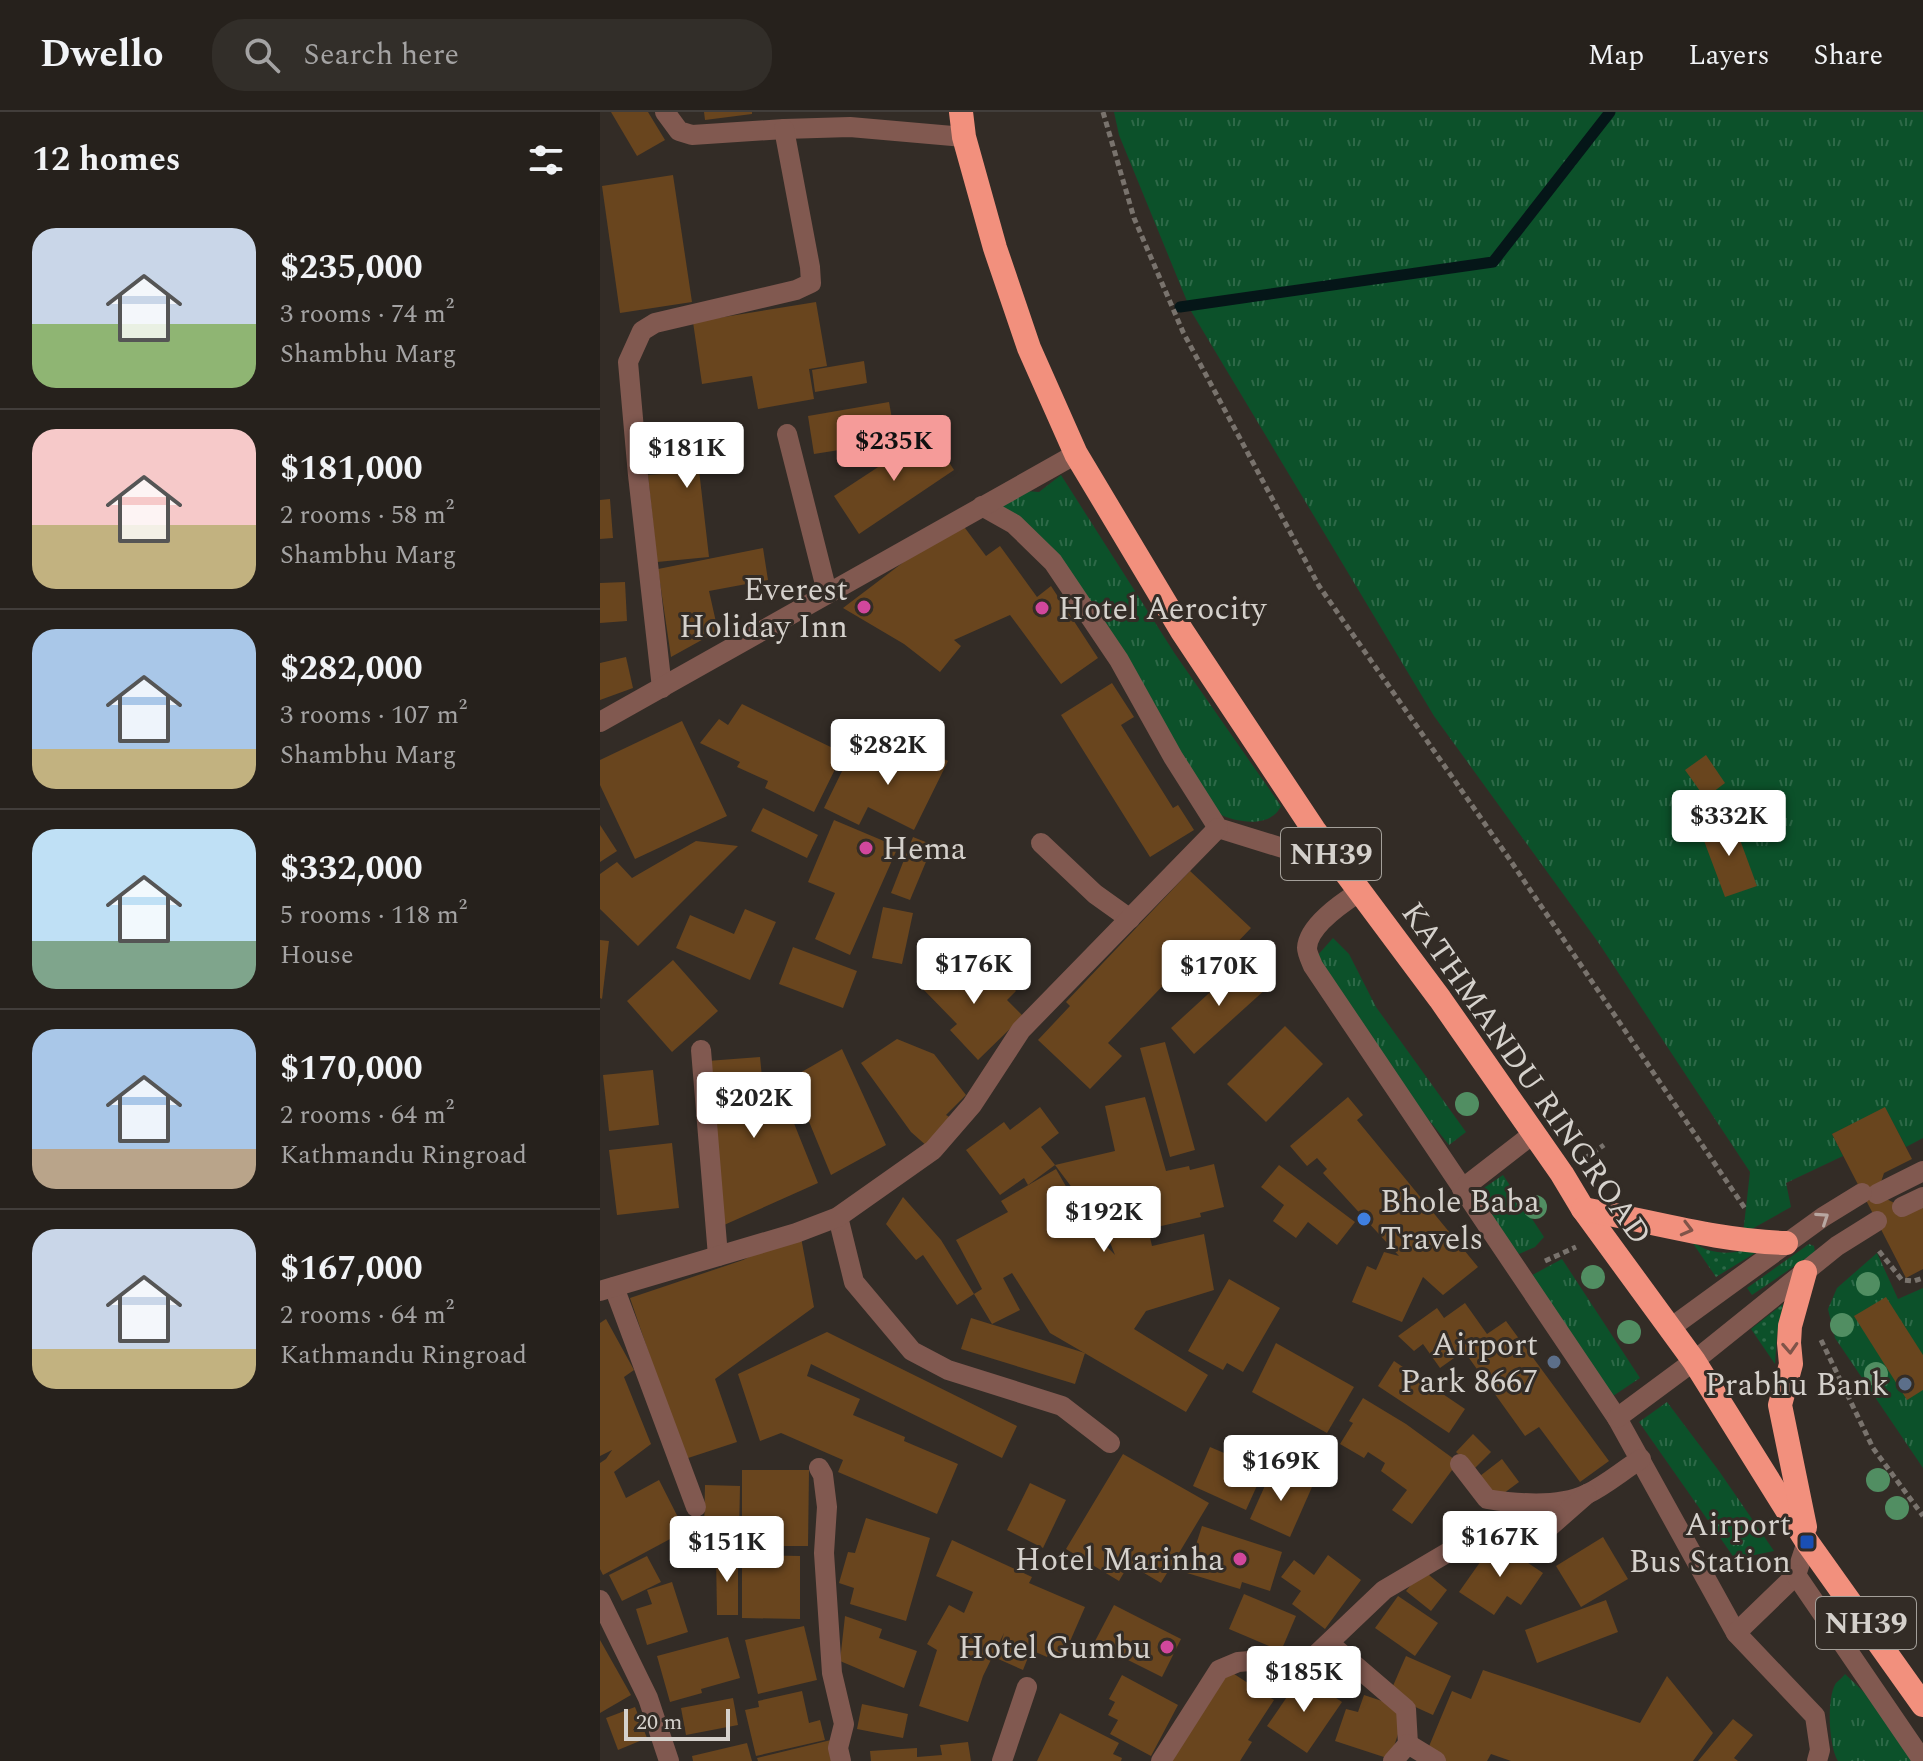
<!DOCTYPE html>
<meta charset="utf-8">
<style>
:root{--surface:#26211c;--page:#322e29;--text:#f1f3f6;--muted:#a4a3a3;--line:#423e3b;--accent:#f59b99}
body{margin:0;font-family:Spectral,serif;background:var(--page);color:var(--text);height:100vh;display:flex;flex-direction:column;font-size:30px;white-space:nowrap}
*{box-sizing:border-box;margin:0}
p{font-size:26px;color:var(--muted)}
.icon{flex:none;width:44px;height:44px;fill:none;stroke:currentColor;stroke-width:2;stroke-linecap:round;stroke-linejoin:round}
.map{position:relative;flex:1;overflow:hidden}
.sheet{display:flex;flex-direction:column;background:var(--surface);width:600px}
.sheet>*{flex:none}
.scale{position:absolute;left:24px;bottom:20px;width:106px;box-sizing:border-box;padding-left:8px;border:4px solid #d5d1cc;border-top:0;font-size:22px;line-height:28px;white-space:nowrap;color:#d5d1cc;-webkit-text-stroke:6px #332c26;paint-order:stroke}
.price{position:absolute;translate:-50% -68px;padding:0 18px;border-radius:8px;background:#fff;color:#222;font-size:26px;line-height:52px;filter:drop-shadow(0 2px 4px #0008)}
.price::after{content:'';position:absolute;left:50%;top:48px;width:24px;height:18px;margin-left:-12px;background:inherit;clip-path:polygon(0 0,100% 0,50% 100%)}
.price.active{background:var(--accent);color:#111}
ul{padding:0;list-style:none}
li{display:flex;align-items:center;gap:24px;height:200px;padding:0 32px}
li+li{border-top:2px solid var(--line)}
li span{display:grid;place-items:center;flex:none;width:224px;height:160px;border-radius:24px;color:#555}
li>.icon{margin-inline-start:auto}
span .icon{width:96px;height:96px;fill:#fffc;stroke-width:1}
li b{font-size:34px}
h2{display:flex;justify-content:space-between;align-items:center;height:96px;padding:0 32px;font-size:34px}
header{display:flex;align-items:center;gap:48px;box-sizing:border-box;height:112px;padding:0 40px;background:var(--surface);border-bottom:2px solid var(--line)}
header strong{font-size:38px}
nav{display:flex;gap:44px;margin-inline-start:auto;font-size:28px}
.search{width:560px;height:72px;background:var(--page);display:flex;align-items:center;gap:20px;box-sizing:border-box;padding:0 28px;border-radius:32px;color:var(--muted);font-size:30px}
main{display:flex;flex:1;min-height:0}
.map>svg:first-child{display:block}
.grass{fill:url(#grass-tufts)}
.park{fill:url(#park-dots)}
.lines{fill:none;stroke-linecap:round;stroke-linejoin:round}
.stream{stroke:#051618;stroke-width:11}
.building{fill:#69451e}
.path{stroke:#79736d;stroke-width:5;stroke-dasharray:6 4;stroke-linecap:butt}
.minor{stroke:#815950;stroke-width:20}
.highway{stroke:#f2907d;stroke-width:24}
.tree{fill:#518e62}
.oneway{stroke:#b8a7a1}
.oneway2{stroke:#7f5449}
.hotel-dot{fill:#d1479c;stroke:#332c26;stroke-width:3}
.shop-dot{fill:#3f7fe0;stroke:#332c26;stroke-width:3}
.service-dot{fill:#5c6f8a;stroke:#332c26;stroke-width:3}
.transit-dot{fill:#1a4fb4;stroke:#332c26;stroke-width:3}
.labels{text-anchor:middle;stroke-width:6;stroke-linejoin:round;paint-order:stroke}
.shield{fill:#332c26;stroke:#a4a09a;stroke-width:2}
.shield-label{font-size:30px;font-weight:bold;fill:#d5d1cc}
.poi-label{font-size:32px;fill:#d5d1cc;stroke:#332c26;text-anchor:end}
.street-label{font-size:32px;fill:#d5d1cc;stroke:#332c26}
</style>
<header>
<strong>Dwello</strong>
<div class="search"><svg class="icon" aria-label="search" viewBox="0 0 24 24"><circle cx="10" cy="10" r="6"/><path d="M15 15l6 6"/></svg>Search here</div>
<nav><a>Map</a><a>Layers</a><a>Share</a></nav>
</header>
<main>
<section class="sheet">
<h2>12 homes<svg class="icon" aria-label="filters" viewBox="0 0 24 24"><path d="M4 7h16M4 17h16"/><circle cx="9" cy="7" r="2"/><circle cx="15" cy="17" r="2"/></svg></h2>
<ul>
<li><span style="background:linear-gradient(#c9d6e8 60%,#8fb573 0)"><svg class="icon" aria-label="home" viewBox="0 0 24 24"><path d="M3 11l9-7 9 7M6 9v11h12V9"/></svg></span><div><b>$235,000</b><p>3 rooms · 74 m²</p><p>Shambhu Marg</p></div></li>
<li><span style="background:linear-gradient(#f6c9c9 60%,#c2b280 0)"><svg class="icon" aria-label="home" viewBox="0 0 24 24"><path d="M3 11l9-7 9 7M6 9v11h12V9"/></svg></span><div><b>$181,000</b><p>2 rooms · 58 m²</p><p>Shambhu Marg</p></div></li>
<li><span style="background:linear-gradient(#a9c7e8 75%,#c2b280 0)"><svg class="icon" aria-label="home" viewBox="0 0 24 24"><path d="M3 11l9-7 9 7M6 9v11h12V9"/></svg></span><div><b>$282,000</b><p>3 rooms · 107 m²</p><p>Shambhu Marg</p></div></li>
<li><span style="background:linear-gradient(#bfe0f5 70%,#7fa58c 0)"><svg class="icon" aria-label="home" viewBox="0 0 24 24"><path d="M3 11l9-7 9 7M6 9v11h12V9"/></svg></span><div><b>$332,000</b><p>5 rooms · 118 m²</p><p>House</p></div></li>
<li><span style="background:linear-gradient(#a9c7e8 75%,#b9a48a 0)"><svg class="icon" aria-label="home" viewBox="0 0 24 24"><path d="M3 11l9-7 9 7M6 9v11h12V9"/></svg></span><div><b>$170,000</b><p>2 rooms · 64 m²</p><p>Kathmandu Ringroad</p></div></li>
<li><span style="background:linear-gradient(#c9d6e8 75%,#c2b280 0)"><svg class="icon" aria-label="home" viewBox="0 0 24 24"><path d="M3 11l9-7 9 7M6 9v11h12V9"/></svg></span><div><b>$167,000</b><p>2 rooms · 64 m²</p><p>Kathmandu Ringroad</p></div></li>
</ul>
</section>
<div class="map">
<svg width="1323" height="1649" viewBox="0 0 1323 1649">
<defs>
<pattern id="grass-tufts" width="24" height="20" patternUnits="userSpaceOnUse" patternTransform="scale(2)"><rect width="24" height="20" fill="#0c512a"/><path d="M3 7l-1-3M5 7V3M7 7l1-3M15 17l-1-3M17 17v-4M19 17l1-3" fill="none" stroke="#2e6948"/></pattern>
<pattern id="park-dots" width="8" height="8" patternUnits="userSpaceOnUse" patternTransform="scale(2)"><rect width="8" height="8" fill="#0c512a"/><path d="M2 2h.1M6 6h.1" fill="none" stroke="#2e6948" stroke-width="1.8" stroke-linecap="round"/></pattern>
</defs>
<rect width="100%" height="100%" fill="#332c26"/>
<g class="grass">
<path d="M514,0H1323V1026L1306,1035L1285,996L1232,1022L1243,1044L1186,1071L1191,1095L1143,1122L1150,1060L998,830L834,604L591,199L519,23Z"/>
<path d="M461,363L575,542L681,694C671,716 637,711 619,702L507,523L392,391L426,379L439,380Z"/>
<path d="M733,826L749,842L776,895L866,1020L849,1033L772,937L717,844Z"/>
<path d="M903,1063L944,1125L935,1135L919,1142L875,1088L878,1080Z"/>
<path d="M1209,1132L1214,1134L1215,1140L1152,1183L1147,1176Z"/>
<path d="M1277,1141L1298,1187L1323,1176V1356L1235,1226L1228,1197L1237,1176Z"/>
<path d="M962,1147L1040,1266L1004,1290L923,1168Z"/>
<path d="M1067,1290L1119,1359L1174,1439L1135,1447L1039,1310Z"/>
<path d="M1245,1562L1268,1584L1313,1649H1238C1229,1635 1226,1586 1236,1571C1237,1570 1244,1564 1245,1562Z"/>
</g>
<g class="park">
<path d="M1092,1130C1114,1144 1133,1143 1157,1134L1160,1138L1116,1165Z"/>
<path d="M1183,1192L1177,1223L1175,1252L1151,1217Z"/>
</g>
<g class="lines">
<path class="stream" d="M580,195L893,150L1010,0"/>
</g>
<g class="building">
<path d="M11,0H48L65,28L37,44Z"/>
<path d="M104,0H152V2L105,8Z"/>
<path d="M73,63L92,190L20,201L2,74Z"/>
<path d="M216,190L227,254L209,257L214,287L158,297L152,264L102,272L93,210Z"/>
<path d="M264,249L267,271L215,280L212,258Z"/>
<path d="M289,290L296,329L214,342L208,304Z"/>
<path d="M139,317L144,353L99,358L109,445L57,450L48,363L62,362L58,325Z"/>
<path d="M330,321L354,358L259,422L234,384Z"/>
<path d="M10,387L13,426L0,427V388Z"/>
<path d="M359,408L386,444L400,434L437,485L451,474L498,546L461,572L410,503L354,528L361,534L340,560L304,532L243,496Z"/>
<path d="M163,436L168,468L109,479L118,519L71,545L58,457Z"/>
<path d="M25,470L27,509L0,511V471Z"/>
<path d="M26,545L33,576L0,588V551Z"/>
<path d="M512,571L534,605L521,613L573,696L578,693L594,718L550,745L461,603Z"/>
<path d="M142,592L243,641L214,700L165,676L168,669L137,655L140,650L100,631L119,607L128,613Z"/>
<path d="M82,609L127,704L35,747L0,673V648Z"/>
<path d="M301,627L348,649L314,718L268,695L259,713L224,696L249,645L284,662Z"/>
<path d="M1106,643L1125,671L1105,686L1085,658Z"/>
<path d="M163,696L218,723L207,746L151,719Z"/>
<path d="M1132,706L1157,774L1125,785L1100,718Z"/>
<path d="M234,708L298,735L250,843L215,827L235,781L208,770Z"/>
<path d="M0,713L17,739L0,750Z"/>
<path d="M313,725L333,733L310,788L291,781Z"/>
<path d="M96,729L138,734L38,834L0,797V762L17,750L32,766Z"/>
<path d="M590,759L651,816L591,879L574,862L508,931L522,944L490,977L438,928L470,894L466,890Z"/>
<path d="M283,795L313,801L302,852L272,846Z"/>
<path d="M145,797L176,810L150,868L76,836L90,803L134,822Z"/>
<path d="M0,828L9,829L2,887L0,886Z"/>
<path d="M193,835L257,859L243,896L179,872Z"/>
<path d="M73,848L118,899L72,940L27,889Z"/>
<path d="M643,850L667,876L594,942L571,916Z"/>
<path d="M324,856L402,863L416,879L407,888L423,904L378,948L350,918L357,912L322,876Z"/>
<path d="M685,914L723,952L666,1010L627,972Z"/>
<path d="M297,927L334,942L366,983L346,1003L353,1007L328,1035L311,1020L261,951Z"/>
<path d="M565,930L595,1038L570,1045L540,936Z"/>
<path d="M242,937L286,1033L231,1063L191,966Z"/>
<path d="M160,945L163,976L185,989L218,1071L124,1113L107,949Z"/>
<path d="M53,958L59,1013L9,1019L3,963Z"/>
<path d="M545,985L566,1059L589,1054L590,1058L614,1052L624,1095L600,1101L601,1105L548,1117L552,1134L604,1122L614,1178L546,1199L534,1217L608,1263L586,1300L450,1221L412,1161L403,1166L420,1198L392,1212L374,1182L382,1177L356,1128L408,1100L401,1089L456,1057L491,1118L515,1143L488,1075L479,1085L455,1053L515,1039L505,994Z"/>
<path d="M748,985L763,1003L757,1008L878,1155L843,1183L823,1165L802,1210L752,1190L767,1154L776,1158L784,1140L799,1144L723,1061L727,1057L717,1046L707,1054L690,1034Z"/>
<path d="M440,995L459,1021L441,1035L455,1053L428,1073L424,1066L400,1083L366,1038L404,1010L410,1018Z"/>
<path d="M1285,995L1312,1047L1284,1061L1277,1082L1302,1095H1323V1157L1306,1166L1232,1022Z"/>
<path d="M72,1031L79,1096L17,1103L9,1038Z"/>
<path d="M679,1053L755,1110L737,1133L708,1110L696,1126L673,1109L684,1093L661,1075Z"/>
<path d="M303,1085L341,1128L374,1182L357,1193L323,1143L316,1148L286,1112Z"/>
<path d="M200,1120L214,1195L115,1267L137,1330L85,1347L30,1186L143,1148Z"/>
<path d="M629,1167L680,1196L643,1260L627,1251L623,1258L588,1239Z"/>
<path d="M1286,1185L1323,1243V1278L1307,1288L1254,1204Z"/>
<path d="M865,1191L887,1222L906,1209L1009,1349L980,1370L939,1315L925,1324L864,1239L840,1256L823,1232L814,1239L798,1224L837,1196L844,1206Z"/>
<path d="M371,1206L485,1241L475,1272L361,1237Z"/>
<path d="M6,1207L34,1258L24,1265L51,1332L14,1360L26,1386L59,1368L85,1419L3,1463L0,1457V1351L6,1347L12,1338L0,1344V1211Z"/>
<path d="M227,1220L417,1314L402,1346L211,1252L207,1264L260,1287L253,1303L305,1325L304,1329L358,1352L337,1402L238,1360L243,1348L181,1321L160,1329L138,1262Z"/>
<path d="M676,1231L754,1275L727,1321L652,1280Z"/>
<path d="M794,1249L865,1297L849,1321L778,1274Z"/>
<path d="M763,1286L806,1312L858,1350L812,1412L792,1398L807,1378L781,1359L785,1351L768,1340L764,1346L740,1332L753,1311L749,1309Z"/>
<path d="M873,1322L891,1340L874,1357L856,1340Z"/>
<path d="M610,1335L664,1358L646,1398L593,1374Z"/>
<path d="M523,1342L609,1391L561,1471L529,1452L519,1469L466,1437Z"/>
<path d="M902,1347L919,1370L896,1387L880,1364Z"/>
<path d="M142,1358H209L208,1434H142Z"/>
<path d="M672,1358L712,1375L690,1425L650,1407Z"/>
<path d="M430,1371L466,1388L443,1436L407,1418Z"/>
<path d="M105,1373L140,1374L139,1423H104Z"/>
<path d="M266,1406L330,1426L306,1509L250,1492L254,1476L239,1471L248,1440L255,1441Z"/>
<path d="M602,1414L682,1440L670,1479L642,1470L640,1477L587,1461Z"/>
<path d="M1003,1425L1028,1467L981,1495L956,1454Z"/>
<path d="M352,1428L432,1465L429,1471L485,1495L464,1543L451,1537L447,1545L431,1538L423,1558L396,1546L404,1521L383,1564L368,1610L319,1594L337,1538L327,1532L349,1493L364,1501L373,1480L336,1464Z"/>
<path d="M895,1429L943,1461L921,1493L907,1484L894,1503L859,1480Z"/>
<path d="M138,1441V1503H117L116,1442Z"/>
<path d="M142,1443L200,1444V1507L142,1506Z"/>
<path d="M728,1443L761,1468L725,1517L692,1492L701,1479L681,1465L694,1448L714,1463Z"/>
<path d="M47,1444L61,1470L22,1489L9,1463Z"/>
<path d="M823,1458L847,1478L831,1499L806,1479Z"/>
<path d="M72,1470L88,1520L47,1533L36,1497L52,1492L47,1478Z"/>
<path d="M644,1482L696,1504L681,1539L629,1517Z"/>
<path d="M798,1484L838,1511L815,1544L775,1516Z"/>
<path d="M1006,1488L1018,1520L937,1551L925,1518Z"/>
<path d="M514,1493L581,1527L562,1565L494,1531Z"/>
<path d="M245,1504L282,1517L279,1526L317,1539L304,1576L240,1549Z"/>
<path d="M204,1514L217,1568L158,1582L145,1528Z"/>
<path d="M128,1525L140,1566L101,1577L102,1581L70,1590L57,1544Z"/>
<path d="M0,1528L31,1583L0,1601Z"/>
<path d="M806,1544L851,1564L833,1603L789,1583Z"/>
<path d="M628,1558L674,1588L648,1628L652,1630L640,1649H571Z"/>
<path d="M883,1558L1040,1611L1067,1564L1113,1621L1093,1649H911L891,1642L887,1649H837L825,1644L852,1579L871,1587Z"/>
<path d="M522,1563L578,1593L551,1644L510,1622L518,1608L508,1603L515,1590L509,1587Z"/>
<path d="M702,1563L742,1590L707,1641L667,1614Z"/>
<path d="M202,1579L209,1611L220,1608L225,1628L156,1644L145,1598L159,1595L158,1589Z"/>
<path d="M764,1583L806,1597L790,1647L735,1629L746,1597L758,1600Z"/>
<path d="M133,1586L138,1613L86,1623L81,1596Z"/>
<path d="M262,1592L308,1602L303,1626L257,1617Z"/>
<path d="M35,1595L47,1626L18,1638L6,1606Z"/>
<path d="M460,1601L519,1631L513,1642L522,1646L521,1649H437Z"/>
<path d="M1133,1607L1153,1623L1134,1646L1138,1649H1098Z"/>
<path d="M231,1628L236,1649H158L157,1646Z"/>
<path d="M368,1630L371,1649H271L270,1639L317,1636V1645L342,1643L340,1633Z"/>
<path d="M147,1631L152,1649H93L92,1644Z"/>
</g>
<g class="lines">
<g class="path">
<path d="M503,0L534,106L583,220L719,474L908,745L1146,1098"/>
<path d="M984,1047L1004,1033"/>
<path d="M1279,1139L1302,1168L1314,1169L1323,1166"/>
<path d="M945,1149L976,1135"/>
<path d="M1221,1228L1273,1336L1323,1404"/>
</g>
<g class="minor">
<path d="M65,0L79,19L92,23L184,17L250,15L364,25"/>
<path d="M187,322L227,480"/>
<path d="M382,394L414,412L453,450L519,548L573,645L618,716L686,737L714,718"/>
<path d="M62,576L38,363L28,250L42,219L55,211L196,178L211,171L210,155L184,17"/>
<path d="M0,610L476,342"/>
<path d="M441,731L495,782L530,807"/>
<path d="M759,780C742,791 708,814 707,836C707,841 711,849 713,854L1017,1306L1136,1521"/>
<path d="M101,938L118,1144"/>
<path d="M862,1077L933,1022"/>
<path d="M1277,1082L1323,1059"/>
<path d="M1302,1095L1323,1085"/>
<path d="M238,1105L254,1170L312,1239L348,1258L462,1294L510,1331"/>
<path d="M14,1175L96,1395"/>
<path d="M0,1179L196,1121L238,1105L333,1038L372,993L421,918L618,716"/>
<path d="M1069,1217L1223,1105L1262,1081"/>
<path d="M1017,1306L1094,1249L1237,1134L1277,1109"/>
<path d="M860,1352L887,1387C918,1392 958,1396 987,1382C1006,1373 1023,1358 1041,1347"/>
<path d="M219,1356L223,1363L227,1395L224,1441L232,1561L244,1612L238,1636L241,1649"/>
<path d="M1207,1430L1196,1463L1136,1521L1215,1604L1220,1638L1217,1649"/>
<path d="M1196,1463L1323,1649"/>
<path d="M0,1488L48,1586L69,1649"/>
<path d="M729,1531L806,1597L808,1632"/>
<path d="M402,1649L427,1575"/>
<path d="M561,1649L619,1558L638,1550L650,1549L688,1561L700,1558L784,1478L886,1418L938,1425L987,1382"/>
<path d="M793,1649L808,1632L836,1649"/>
</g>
<g class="highway">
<path d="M361,0L364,25L395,136L429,236L476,342L582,519L714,718L840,887L962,1062L983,1097L1094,1249L1207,1430L1323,1593"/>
<path d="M983,1097C1051,1109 1117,1129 1186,1131"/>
<path d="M1205,1415L1180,1293L1191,1252L1189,1231L1190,1214L1205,1160"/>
</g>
</g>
<g class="tree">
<circle cx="867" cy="992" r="12"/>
<circle cx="935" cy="1095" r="12"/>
<circle cx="993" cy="1165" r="12"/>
<circle cx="1268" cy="1172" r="12"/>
<circle cx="1242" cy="1213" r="12"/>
<circle cx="1029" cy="1220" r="12"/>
<circle cx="1276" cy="1262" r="12"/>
<circle cx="1278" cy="1368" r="12"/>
<circle cx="1297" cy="1396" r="12"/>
</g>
<defs><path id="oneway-chevron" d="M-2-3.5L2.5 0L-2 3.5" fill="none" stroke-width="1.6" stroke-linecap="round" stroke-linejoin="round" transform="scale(2)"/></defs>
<use class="oneway" href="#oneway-chevron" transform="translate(1223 1106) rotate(-34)"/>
<g class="oneway2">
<use href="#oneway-chevron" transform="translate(1087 1117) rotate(15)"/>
<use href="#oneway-chevron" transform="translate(1190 1236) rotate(87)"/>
</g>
<g class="hotel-dot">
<circle cx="264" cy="495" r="8"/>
<circle cx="442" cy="496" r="8"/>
<circle cx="266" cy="736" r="8"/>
<circle cx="640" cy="1447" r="8"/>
<circle cx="567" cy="1535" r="8"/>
</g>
<circle class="shop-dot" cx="764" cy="1107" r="8"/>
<g class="service-dot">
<circle cx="954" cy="1250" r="8"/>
<circle cx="1305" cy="1272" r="8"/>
</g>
<rect class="transit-dot" x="1199" y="1422" width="16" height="16" rx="4"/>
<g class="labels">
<g class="shield">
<rect x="681" y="716" width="100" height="52" rx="6"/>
<rect x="1216" y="1485" width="100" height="52" rx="6"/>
</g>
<g class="shield-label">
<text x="731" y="752">NH39</text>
<text x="1266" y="1521">NH39</text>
</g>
<g class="poi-label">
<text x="248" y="488">Everest<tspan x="248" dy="37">Holiday Inn</tspan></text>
<text x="458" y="507" text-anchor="start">Hotel Aerocity</text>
<text x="282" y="747" text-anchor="start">Hema</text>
<text x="780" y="1100" text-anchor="start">Bhole Baba<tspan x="780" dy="37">Travels</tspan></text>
<text x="938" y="1243">Airport<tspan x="938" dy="37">Park 8667</tspan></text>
<text x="1289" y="1283">Prabhu Bank</text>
<text x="1191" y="1423">Airport<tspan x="1191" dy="37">Bus Station</tspan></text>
<text x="624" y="1458">Hotel Marinha</text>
<text x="551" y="1546">Hotel Gumbu</text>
</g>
<g class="street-label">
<text transform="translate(927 961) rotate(55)" y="11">KATHMANDU RINGROAD</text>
</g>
</g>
</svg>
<div class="scale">20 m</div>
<b class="price active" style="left:294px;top:371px">$235K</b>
<b class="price" style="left:87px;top:378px">$181K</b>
<b class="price" style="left:288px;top:675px">$282K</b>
<b class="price" style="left:1129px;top:746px">$332K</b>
<b class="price" style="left:374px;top:894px">$176K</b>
<b class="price" style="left:619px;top:896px">$170K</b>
<b class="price" style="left:154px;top:1028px">$202K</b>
<b class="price" style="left:504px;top:1142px">$192K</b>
<b class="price" style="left:681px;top:1391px">$169K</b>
<b class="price" style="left:900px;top:1467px">$167K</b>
<b class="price" style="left:127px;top:1472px">$151K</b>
<b class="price" style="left:704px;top:1602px">$185K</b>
</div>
</main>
